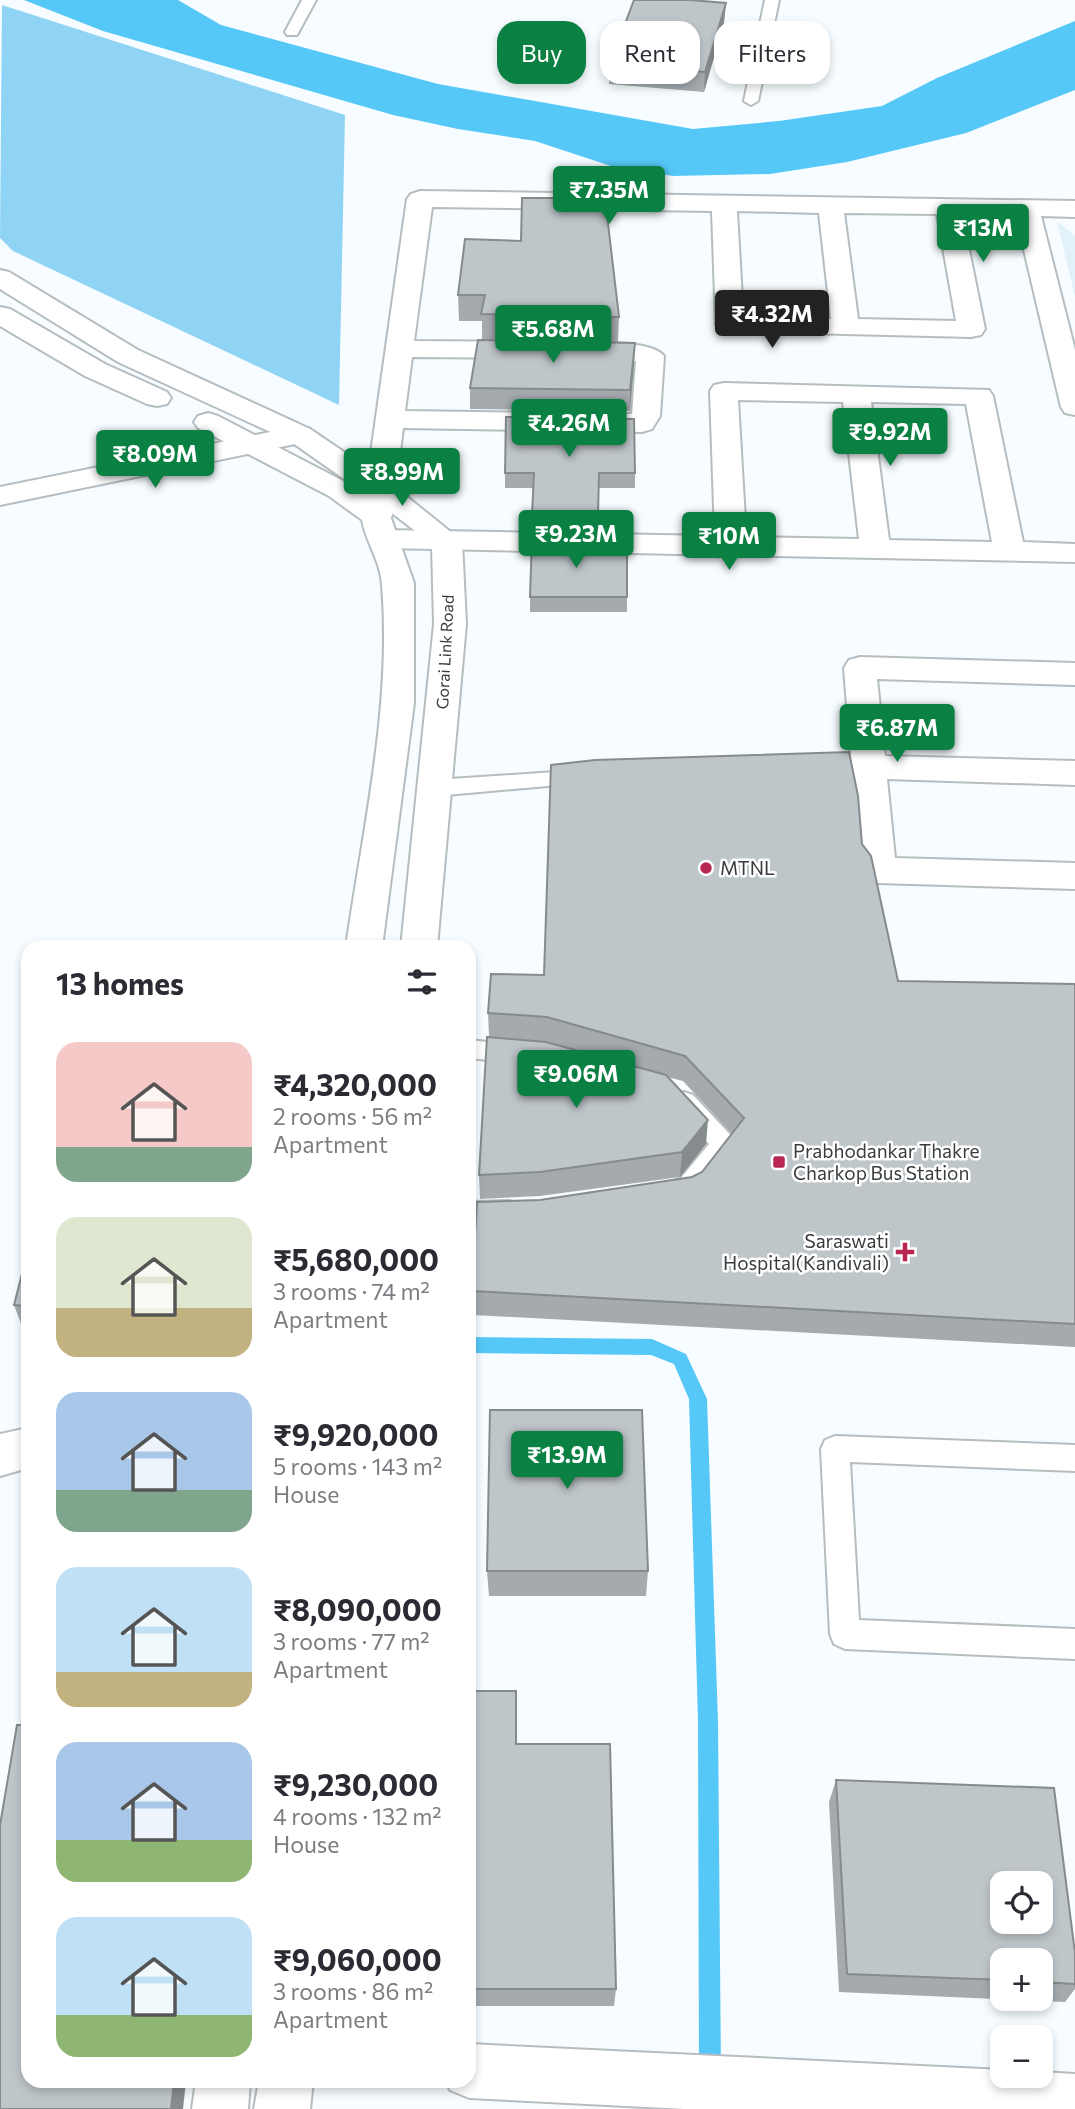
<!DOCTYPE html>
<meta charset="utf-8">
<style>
:root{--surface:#fff;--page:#f7f7f7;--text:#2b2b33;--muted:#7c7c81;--accent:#0b8043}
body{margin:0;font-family:Commissioner,sans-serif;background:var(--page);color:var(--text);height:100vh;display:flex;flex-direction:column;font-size:26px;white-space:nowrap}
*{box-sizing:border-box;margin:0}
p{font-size:23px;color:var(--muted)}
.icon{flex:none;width:38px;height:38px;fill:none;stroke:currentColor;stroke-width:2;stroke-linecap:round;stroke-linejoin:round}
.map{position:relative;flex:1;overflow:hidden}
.side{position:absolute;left:21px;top:940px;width:455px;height:1148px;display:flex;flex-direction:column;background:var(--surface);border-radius:21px;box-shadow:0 4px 10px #0003}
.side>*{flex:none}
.guide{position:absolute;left:497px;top:21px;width:472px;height:63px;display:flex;gap:14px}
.controls{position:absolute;left:990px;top:1871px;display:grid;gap:14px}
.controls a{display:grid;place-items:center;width:63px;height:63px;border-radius:14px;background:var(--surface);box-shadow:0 4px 10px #0003;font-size:35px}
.price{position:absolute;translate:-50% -60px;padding:0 16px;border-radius:7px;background:var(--accent);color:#fff;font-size:23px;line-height:46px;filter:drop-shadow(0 2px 4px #0008)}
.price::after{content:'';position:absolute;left:50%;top:42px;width:21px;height:16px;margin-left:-10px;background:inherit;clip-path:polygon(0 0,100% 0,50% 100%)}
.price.current{background:#222;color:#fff}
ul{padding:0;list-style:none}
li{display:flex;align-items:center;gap:21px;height:175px;padding:0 35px}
li span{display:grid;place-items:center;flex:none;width:196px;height:140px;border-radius:21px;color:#555}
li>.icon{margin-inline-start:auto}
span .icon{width:84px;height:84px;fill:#fffc;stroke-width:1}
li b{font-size:30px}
h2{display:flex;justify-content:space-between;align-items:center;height:84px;padding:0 35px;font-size:30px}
.tag{padding:0 24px;border-radius:21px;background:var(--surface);box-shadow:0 4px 10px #0003;font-size:24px;line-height:63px}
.tag.current{background:var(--accent);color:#fff}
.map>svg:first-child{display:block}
.built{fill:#e3f1f8}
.green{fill:#8fd4f4}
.water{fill:#55c8f8}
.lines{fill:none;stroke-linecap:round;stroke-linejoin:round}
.stream{fill:#55c8f8;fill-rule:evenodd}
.service-casing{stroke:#b6bdc0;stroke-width:4}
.minor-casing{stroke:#b6bdc0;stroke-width:4}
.tertiary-casing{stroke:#b6bdc0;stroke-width:4}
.secondary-casing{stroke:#b6bdc0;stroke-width:4}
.service{fill:#fff;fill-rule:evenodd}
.minor{fill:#fff;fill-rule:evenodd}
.tertiary{fill:#fff;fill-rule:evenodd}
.secondary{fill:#fff;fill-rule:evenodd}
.wall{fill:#a4aaae;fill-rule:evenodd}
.shaded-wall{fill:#868b8d}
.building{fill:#bfc6ca;stroke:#868b8d;stroke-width:2;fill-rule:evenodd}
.poi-dot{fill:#b72751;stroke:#fff;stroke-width:2.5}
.labels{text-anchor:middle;stroke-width:5;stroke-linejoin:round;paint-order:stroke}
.far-street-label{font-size:16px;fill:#393b3d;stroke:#fff}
.poi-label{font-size:19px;fill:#393b3d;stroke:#fff;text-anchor:start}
</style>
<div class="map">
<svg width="1075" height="2109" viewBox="0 0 1075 2109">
<rect width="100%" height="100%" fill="#f6fcff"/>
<path class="built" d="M1057,222L1075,235V296Z"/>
<path class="green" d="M2,5L345,115L339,405L13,251L0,238Z"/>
<path class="water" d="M24,0H178L221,25L438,84L693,129L779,121L882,106L937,78L1075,21V90L966,133L847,162L770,174L673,176L611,166L535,141L458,129L393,115L103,31Z"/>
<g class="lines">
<path class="stream" d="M469,1337L652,1339L686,1354L707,1399L718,1722L721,2076L718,2084L710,2087L702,2084L699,2076L698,1722L689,1399L674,1364L651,1355L469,1353Z"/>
<defs>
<g id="service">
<path d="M302,0H316L297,35H287L285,32Z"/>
<path d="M765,0H779L758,101L751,105L744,101Z"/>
<path d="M585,770L593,772L596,777L593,782L435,796L427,793L424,788L427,783L435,780Z"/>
<path d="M469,1040L526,1046L529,1053L526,1060L517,1063L469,1058Z"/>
<path d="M684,1092L693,1095L738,1143C725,1167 698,1208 668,1197L664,1190L668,1183L680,1179L709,1144L672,1102L675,1095Z"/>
<path d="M509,1201L518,1204L522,1212L518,1220L469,1224V1202Z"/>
<path d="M835,1436L1075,1445V1471L850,1462L859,1620L1075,1629V1659L845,1649L834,1644L830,1634L821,1449L825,1440Z"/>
</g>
<g id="minor">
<path d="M420,191L1075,201V217L1041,216L1075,350V415L1065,413L1061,407L1016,216L962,215L985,329L981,335L971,337L720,331L716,325L712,211L432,207L414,341L527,342L537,344L541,350L537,356L527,358L412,357L405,411L632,414L636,361L574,358L570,352L574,346C593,342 652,340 664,356L660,416L652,429L642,432L403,428L392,516L388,522L377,525L366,522L362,516L407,199L411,194ZM737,211L819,213L831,319L743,317ZM844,213L937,214L956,321L858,319Z"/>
<path d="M724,383L989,390L993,396L1023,542L1075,544V562L384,548L373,546L369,539L373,532L384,530L715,536L710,391L714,385ZM738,400L843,402L859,539L746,537ZM871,402L966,404L992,542L889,540Z"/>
<path d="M300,426L310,429L314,435L310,441L0,505V487Z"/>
<path d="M860,657L1075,663V685L877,679L885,756L1075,761V785L887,779L895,858L1075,863V889L878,883L865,879L860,870L844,668L849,660Z"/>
<path d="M28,1428V1468L0,1476V1434Z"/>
</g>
<path id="tertiary" d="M469,2044L1003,2070V2076H1041V2072L1075,2074V2109H685L469,2098L450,2090L446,2081H469Z"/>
<g id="secondary">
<path d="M0,270L9,272L138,350L310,429L391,484L462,541L466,624L437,947H401L434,624L432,544L388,510L414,583V703L382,947H346C363,828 392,705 382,585C381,562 366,542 362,520L329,496L198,428L194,422L198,416L208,413L218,416L349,484L387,509L290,441L118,362L0,289Z"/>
<path d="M0,307L10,309L105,364L167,392L171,398L167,404L157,406L147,404L85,376L0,326Z"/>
<path d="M196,2081H250L248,2109H192Z"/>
<path d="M259,2081H313L310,2109H254Z"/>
</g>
</defs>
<use href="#service" class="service-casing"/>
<use href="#minor" class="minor-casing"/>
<use href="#tertiary" class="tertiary-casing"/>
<use href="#secondary" class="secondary-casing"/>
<use href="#service" class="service"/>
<use href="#minor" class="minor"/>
<use href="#tertiary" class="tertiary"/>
<use href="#secondary" class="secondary"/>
</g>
<g class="wall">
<path d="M726,3L724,22L704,92L609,84L610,64Z"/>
<path d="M465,239L619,317L618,342L634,364L630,411L470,409V388L482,340V321H459L458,295Z"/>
<path d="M505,473H635V488H599L598,531L532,530L533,488H505Z"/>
<path d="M597,555L627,597V612H530V597Z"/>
<path d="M862,844L898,981L1075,984V1347L473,1315L472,1291L540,1200L692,1177L702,1172L732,1134L683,1081L667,1077L706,1144L680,1177L540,1196L480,1199L479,1175L489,1037L488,1013L544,975Z"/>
<path d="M28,1250V1334H25L14,1305Z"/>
<path d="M487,1571H648L646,1596H489Z"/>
<path d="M516,1715V1744L616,1989L614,2006H469V1740Z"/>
<path d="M836,1780L1075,1953V1989L1065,2002L839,1992L829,1802ZM1003,1960H1041V1998H1003Z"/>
</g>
<g class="shaded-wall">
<path d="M726,3L724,22L704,92L705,72Z"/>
<path d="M635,343L634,364L630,411V390Z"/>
<path d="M708,1120L706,1144L680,1177L682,1152Z"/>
<path d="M174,2081H186L183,2109H171Z"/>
</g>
<g class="building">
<path d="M634,0H690L726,3L705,72L610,64Z"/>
<path d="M522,198H605L619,317L481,314L485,295H458L465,239L521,241Z"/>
<path d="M478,340L635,343L630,390L470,388Z"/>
<path d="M506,417L634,419L635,473H599L598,516L532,515L534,473H505Z"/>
<path d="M532,538L597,540V555H627V597H530Z"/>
<path d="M849,752L858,796L862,844L871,856L898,981L1075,984V1324L472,1291L477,1202L540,1200L692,1177L702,1172L744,1118L685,1056L547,1017L488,1013L491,974L544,975L551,765L595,760Z"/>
<path d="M487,1037L546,1042L666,1075L708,1120L682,1152L540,1172L479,1175Z"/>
<path d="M28,1250V1306L14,1305Z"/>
<path d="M490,1410H642L648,1571H487Z"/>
<path d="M470,1691H516V1744H610L616,1989H469V1740Z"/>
<path d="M17,1725H28V2081H174L171,2109H0V1825Z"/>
<path d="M836,1780L1054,1788L1075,1953V1984L1041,1982V1960H1003V1980L847,1974ZM1003,1883H1041V1922H1003Z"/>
</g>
<g class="poi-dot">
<circle cx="706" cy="868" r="7"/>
<rect x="772" y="1155" width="14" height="14" rx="3.5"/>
<path d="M901.5 1241.5h7v7h7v7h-7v7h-7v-7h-7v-7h7z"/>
</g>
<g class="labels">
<g class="far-street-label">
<text transform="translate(445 652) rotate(-87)" y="6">Gorai Link Road</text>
</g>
<g class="poi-label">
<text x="720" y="875">MTNL</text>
<text x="793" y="1158">Prabhodankar Thakre<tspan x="793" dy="22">Charkop Bus Station</tspan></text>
<text x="889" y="1248" text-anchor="end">Saraswati<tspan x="889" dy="22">Hospital(Kandivali)</tspan></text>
</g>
</g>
</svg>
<div class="controls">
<a><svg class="icon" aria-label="locate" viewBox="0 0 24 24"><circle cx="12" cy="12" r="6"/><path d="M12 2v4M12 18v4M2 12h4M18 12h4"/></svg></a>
<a>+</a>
<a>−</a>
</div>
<b class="price" style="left:609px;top:226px">₹7.35M</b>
<b class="price" style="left:983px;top:264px">₹13M</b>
<b class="price current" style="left:772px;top:350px">₹4.32M</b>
<b class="price" style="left:553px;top:365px">₹5.68M</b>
<b class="price" style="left:569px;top:459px">₹4.26M</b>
<b class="price" style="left:890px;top:468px">₹9.92M</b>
<b class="price" style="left:155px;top:490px">₹8.09M</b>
<b class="price" style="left:402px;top:508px">₹8.99M</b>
<b class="price" style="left:576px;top:570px">₹9.23M</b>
<b class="price" style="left:729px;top:572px">₹10M</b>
<b class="price" style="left:897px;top:764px">₹6.87M</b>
<b class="price" style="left:576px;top:1110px">₹9.06M</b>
<b class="price" style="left:567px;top:1491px">₹13.9M</b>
<div class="guide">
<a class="tag current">Buy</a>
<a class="tag">Rent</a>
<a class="tag">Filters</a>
</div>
<section class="side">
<h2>13 homes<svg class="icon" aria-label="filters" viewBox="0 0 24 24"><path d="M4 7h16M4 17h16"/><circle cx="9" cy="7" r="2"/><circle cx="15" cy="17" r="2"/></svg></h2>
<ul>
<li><span style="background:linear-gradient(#f6c9c9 75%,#7fa58c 0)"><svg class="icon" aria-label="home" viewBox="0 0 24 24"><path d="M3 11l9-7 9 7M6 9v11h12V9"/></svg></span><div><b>₹4,320,000</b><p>2 rooms · 56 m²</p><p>Apartment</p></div></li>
<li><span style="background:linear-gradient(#dfe7d0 65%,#c2b280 0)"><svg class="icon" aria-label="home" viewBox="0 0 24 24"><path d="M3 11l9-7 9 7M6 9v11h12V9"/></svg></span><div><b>₹5,680,000</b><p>3 rooms · 74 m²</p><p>Apartment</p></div></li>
<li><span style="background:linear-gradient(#a9c7e8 70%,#7fa58c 0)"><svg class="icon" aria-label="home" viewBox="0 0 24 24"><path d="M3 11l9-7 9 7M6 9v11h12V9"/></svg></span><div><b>₹9,920,000</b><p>5 rooms · 143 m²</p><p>House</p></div></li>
<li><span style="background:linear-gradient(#bfe0f5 75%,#c2b280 0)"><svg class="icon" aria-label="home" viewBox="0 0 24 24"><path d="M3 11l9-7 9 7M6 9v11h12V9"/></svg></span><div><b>₹8,090,000</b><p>3 rooms · 77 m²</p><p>Apartment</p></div></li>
<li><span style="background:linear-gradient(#a9c7e8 70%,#8fb573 0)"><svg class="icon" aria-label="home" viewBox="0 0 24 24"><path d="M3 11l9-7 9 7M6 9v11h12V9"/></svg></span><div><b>₹9,230,000</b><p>4 rooms · 132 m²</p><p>House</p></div></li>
<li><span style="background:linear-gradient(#bfe0f5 70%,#8fb573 0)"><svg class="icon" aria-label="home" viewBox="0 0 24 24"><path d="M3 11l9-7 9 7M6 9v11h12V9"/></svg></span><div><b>₹9,060,000</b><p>3 rooms · 86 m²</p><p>Apartment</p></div></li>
</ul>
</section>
</div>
